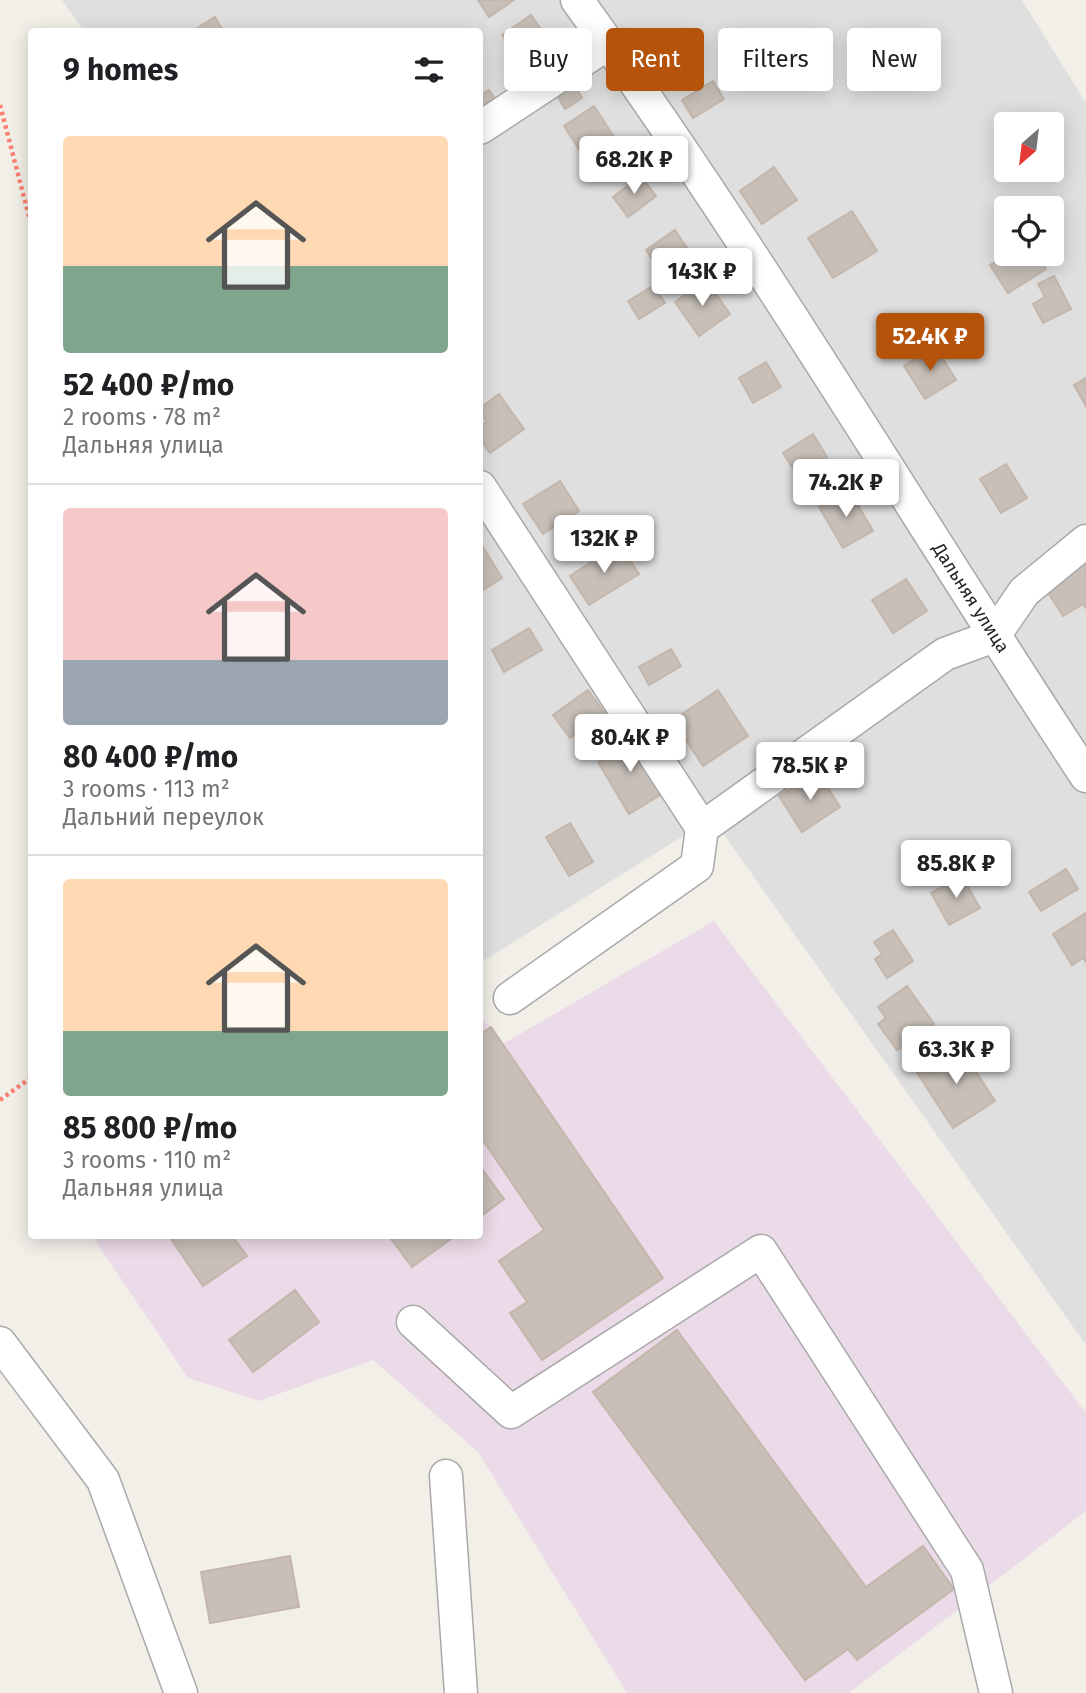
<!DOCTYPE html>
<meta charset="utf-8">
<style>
:root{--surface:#fff;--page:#f6f6f6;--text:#202124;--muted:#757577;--line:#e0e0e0;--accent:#b45309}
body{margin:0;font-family:"Fira Sans",sans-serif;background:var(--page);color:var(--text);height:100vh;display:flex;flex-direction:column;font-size:26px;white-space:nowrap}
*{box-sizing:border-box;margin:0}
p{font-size:23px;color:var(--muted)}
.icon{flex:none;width:38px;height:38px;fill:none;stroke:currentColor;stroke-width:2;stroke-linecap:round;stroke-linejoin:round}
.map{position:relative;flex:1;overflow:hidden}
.sheet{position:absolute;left:28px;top:28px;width:455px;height:1211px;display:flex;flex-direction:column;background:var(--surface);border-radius:7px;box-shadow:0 4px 18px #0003}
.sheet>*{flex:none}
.hud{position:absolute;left:504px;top:28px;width:476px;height:63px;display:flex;gap:14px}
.needle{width:46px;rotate:208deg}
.buttons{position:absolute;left:994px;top:112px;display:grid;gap:14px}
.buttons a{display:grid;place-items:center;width:70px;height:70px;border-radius:7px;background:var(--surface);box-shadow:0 4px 18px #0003;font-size:35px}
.price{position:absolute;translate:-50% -60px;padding:0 16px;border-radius:7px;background:#fff;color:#222;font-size:23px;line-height:46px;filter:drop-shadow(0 2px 4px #0008)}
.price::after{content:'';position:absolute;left:50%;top:42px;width:21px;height:16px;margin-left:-10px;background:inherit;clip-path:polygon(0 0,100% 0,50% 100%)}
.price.current{background:var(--accent);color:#fff}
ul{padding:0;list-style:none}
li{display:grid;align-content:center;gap:14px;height:371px;padding:0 35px}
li+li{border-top:2px solid var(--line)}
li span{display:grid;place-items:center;height:217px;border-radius:7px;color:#555}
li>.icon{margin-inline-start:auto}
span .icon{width:126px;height:126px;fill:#fffc;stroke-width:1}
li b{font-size:30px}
h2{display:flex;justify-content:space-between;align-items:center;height:84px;padding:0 35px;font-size:30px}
.chip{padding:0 24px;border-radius:7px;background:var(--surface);box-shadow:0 4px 18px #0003;font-size:24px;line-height:63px}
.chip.current{background:var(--accent);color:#fff}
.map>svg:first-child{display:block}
.residential{fill:#e0dfdf;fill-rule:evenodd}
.industrial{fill:#ebdbe8}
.building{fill:#c7bfb8;stroke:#c4b6ab;stroke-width:2}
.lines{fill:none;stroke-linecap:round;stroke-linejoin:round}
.minor-casing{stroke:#a9a9a9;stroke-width:35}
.path{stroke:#fa8072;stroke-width:4.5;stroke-dasharray:3.5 3.5;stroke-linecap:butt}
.minor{stroke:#fff;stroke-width:32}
.labels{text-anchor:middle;stroke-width:7;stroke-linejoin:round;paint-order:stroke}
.street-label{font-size:18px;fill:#222;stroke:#fff}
</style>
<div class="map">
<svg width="1086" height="1693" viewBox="0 0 1086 1693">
<rect width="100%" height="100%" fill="#f2efe9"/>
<path class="residential" d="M62,0H1022L1086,103V1345L712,818L480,963V32L84,31ZM1006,124H1052V170H1006ZM1006,208H1052V254H1006Z"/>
<path class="industrial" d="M714,921L1086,1413V1511L849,1693H627L478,1452L373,1360L259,1401L188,1378L92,1236H480V1017L491,1027L501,1045Z"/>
<g class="building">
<path d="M478,0H514L489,17Z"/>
<path d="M531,15L558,54L529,74L502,35Z"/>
<path d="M215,17L224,32H191Z"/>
<path d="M713,81L724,99L693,118L682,100Z"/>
<path d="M574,84L582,98L565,109L557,95Z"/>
<path d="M480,90L482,94L489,90L499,105L480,118Z"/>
<path d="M594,106L618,143L588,163L564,126Z"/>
<path d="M774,167L797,200L762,224L740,191Z"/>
<path d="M641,176L656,196L628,217L613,197Z"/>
<path d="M852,211L877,251L833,278L808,238Z"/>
<path d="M675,230L691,254L662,273L646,250Z"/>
<path d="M1007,254H1036L1046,269L1008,293L990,265Z"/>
<path d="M1054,276L1071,309L1043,323L1033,304L1045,297L1038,284Z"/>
<path d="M706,280L730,314L699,336L675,302Z"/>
<path d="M653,286L665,303L639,319L628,301Z"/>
<path d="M935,346L956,380L925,399L904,366Z"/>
<path d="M766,362L781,387L753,403L739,378Z"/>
<path d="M1086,378V406L1074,385Z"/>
<path d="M499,394L524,429L490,453L480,439V427L486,422L480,408Z"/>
<path d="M813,434L827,457L798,476L783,453Z"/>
<path d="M1006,464L1027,498L1001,513L980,479Z"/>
<path d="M560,481L579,511L543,534L523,504Z"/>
<path d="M849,490L873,531L843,548L819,507Z"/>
<path d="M481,544L502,578L480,592V545Z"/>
<path d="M619,544L639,574L589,605L570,576Z"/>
<path d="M1081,559L1086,567V608L1083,604L1063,616L1042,583Z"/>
<path d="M906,579L927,611L893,633L872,600Z"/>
<path d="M529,628L542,650L504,672L492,650Z"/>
<path d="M671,649L681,666L649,685L639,667Z"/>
<path d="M588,690L605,713L570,738L553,715Z"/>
<path d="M718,690L748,736L703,766L673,720Z"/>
<path d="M627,731L665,792L629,814L598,762L614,753L608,743Z"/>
<path d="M818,772L840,807L802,832L779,796Z"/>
<path d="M570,823L593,862L569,876L546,837Z"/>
<path d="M1066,869L1078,889L1041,911L1029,892Z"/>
<path d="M962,876L980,908L949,925L931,893Z"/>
<path d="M1086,913V962L1083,958L1072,965L1053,934Z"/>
<path d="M893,930L913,961L887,978L875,959L882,954L874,942Z"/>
<path d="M907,986L934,1024L897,1050L878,1024L886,1018L878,1007Z"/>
<path d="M491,1027L663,1278L542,1360L510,1313L527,1302L499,1261L544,1230L480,1136V1034Z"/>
<path d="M958,1044L995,1101L953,1128L916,1071Z"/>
<path d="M480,1166L504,1199L480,1217Z"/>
<path d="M169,1236H232L247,1256L203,1286Z"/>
<path d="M389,1236H455L412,1267Z"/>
<path d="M295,1290L319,1322L253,1372L229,1340Z"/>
<path d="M677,1330L866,1587L923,1546L954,1589L857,1660L848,1649L805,1680L593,1392Z"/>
<path d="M290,1556L299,1607L210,1623L201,1572Z"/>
</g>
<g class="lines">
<defs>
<g id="minor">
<path id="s1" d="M577,0C758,251 916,518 1086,776"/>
<path d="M480,128L609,43"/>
<path d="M480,487L702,828L945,654L994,636L1024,592L1086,541"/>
<path d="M510,998L697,866L702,828"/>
<path d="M413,1322L511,1412L761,1251L967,1570L996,1693"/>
<path d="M0,1343L103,1480L181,1693"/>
<path d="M446,1476L461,1693"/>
</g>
</defs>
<use href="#minor" class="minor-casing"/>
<g class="path">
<path d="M0,105L32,228"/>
<path d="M0,1100L32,1077"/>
</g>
<use href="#minor" class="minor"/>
</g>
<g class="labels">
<g class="street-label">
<text dy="6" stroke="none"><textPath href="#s1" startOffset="716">Дальняя улица</textPath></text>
</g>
</g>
</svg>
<div class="buttons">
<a><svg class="needle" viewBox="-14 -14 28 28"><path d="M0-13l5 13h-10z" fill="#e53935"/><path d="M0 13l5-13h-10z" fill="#757577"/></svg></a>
<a><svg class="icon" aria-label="locate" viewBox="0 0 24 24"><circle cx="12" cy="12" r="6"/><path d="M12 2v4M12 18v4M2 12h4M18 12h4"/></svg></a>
</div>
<b class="price" style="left:634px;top:196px">68.2K ₽</b>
<b class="price" style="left:702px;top:308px">143K ₽</b>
<b class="price current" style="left:930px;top:373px">52.4K ₽</b>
<b class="price" style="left:846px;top:519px">74.2K ₽</b>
<b class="price" style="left:604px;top:575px">132K ₽</b>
<b class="price" style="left:630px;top:774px">80.4K ₽</b>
<b class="price" style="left:810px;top:802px">78.5K ₽</b>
<b class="price" style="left:956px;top:900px">85.8K ₽</b>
<b class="price" style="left:956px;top:1086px">63.3K ₽</b>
<div class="hud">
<a class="chip">Buy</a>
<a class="chip current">Rent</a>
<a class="chip">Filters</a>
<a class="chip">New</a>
</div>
<section class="sheet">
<h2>9 homes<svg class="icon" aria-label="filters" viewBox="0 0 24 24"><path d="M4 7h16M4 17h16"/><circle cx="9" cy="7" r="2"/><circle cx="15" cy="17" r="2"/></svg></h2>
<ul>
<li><span style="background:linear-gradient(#ffd9b3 60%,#7fa58c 0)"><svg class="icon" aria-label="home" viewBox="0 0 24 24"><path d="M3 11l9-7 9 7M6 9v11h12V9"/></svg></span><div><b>52 400 ₽/mo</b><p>2 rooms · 78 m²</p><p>Дальняя улица</p></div></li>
<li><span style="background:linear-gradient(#f6c9c9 70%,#9aa5b1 0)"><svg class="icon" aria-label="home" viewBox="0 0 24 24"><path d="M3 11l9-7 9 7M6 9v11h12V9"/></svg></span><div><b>80 400 ₽/mo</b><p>3 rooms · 113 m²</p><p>Дальний переулок</p></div></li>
<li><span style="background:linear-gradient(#ffd9b3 70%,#7fa58c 0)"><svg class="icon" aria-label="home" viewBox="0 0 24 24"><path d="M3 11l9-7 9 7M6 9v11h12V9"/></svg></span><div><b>85 800 ₽/mo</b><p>3 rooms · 110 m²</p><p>Дальняя улица</p></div></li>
</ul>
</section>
</div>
